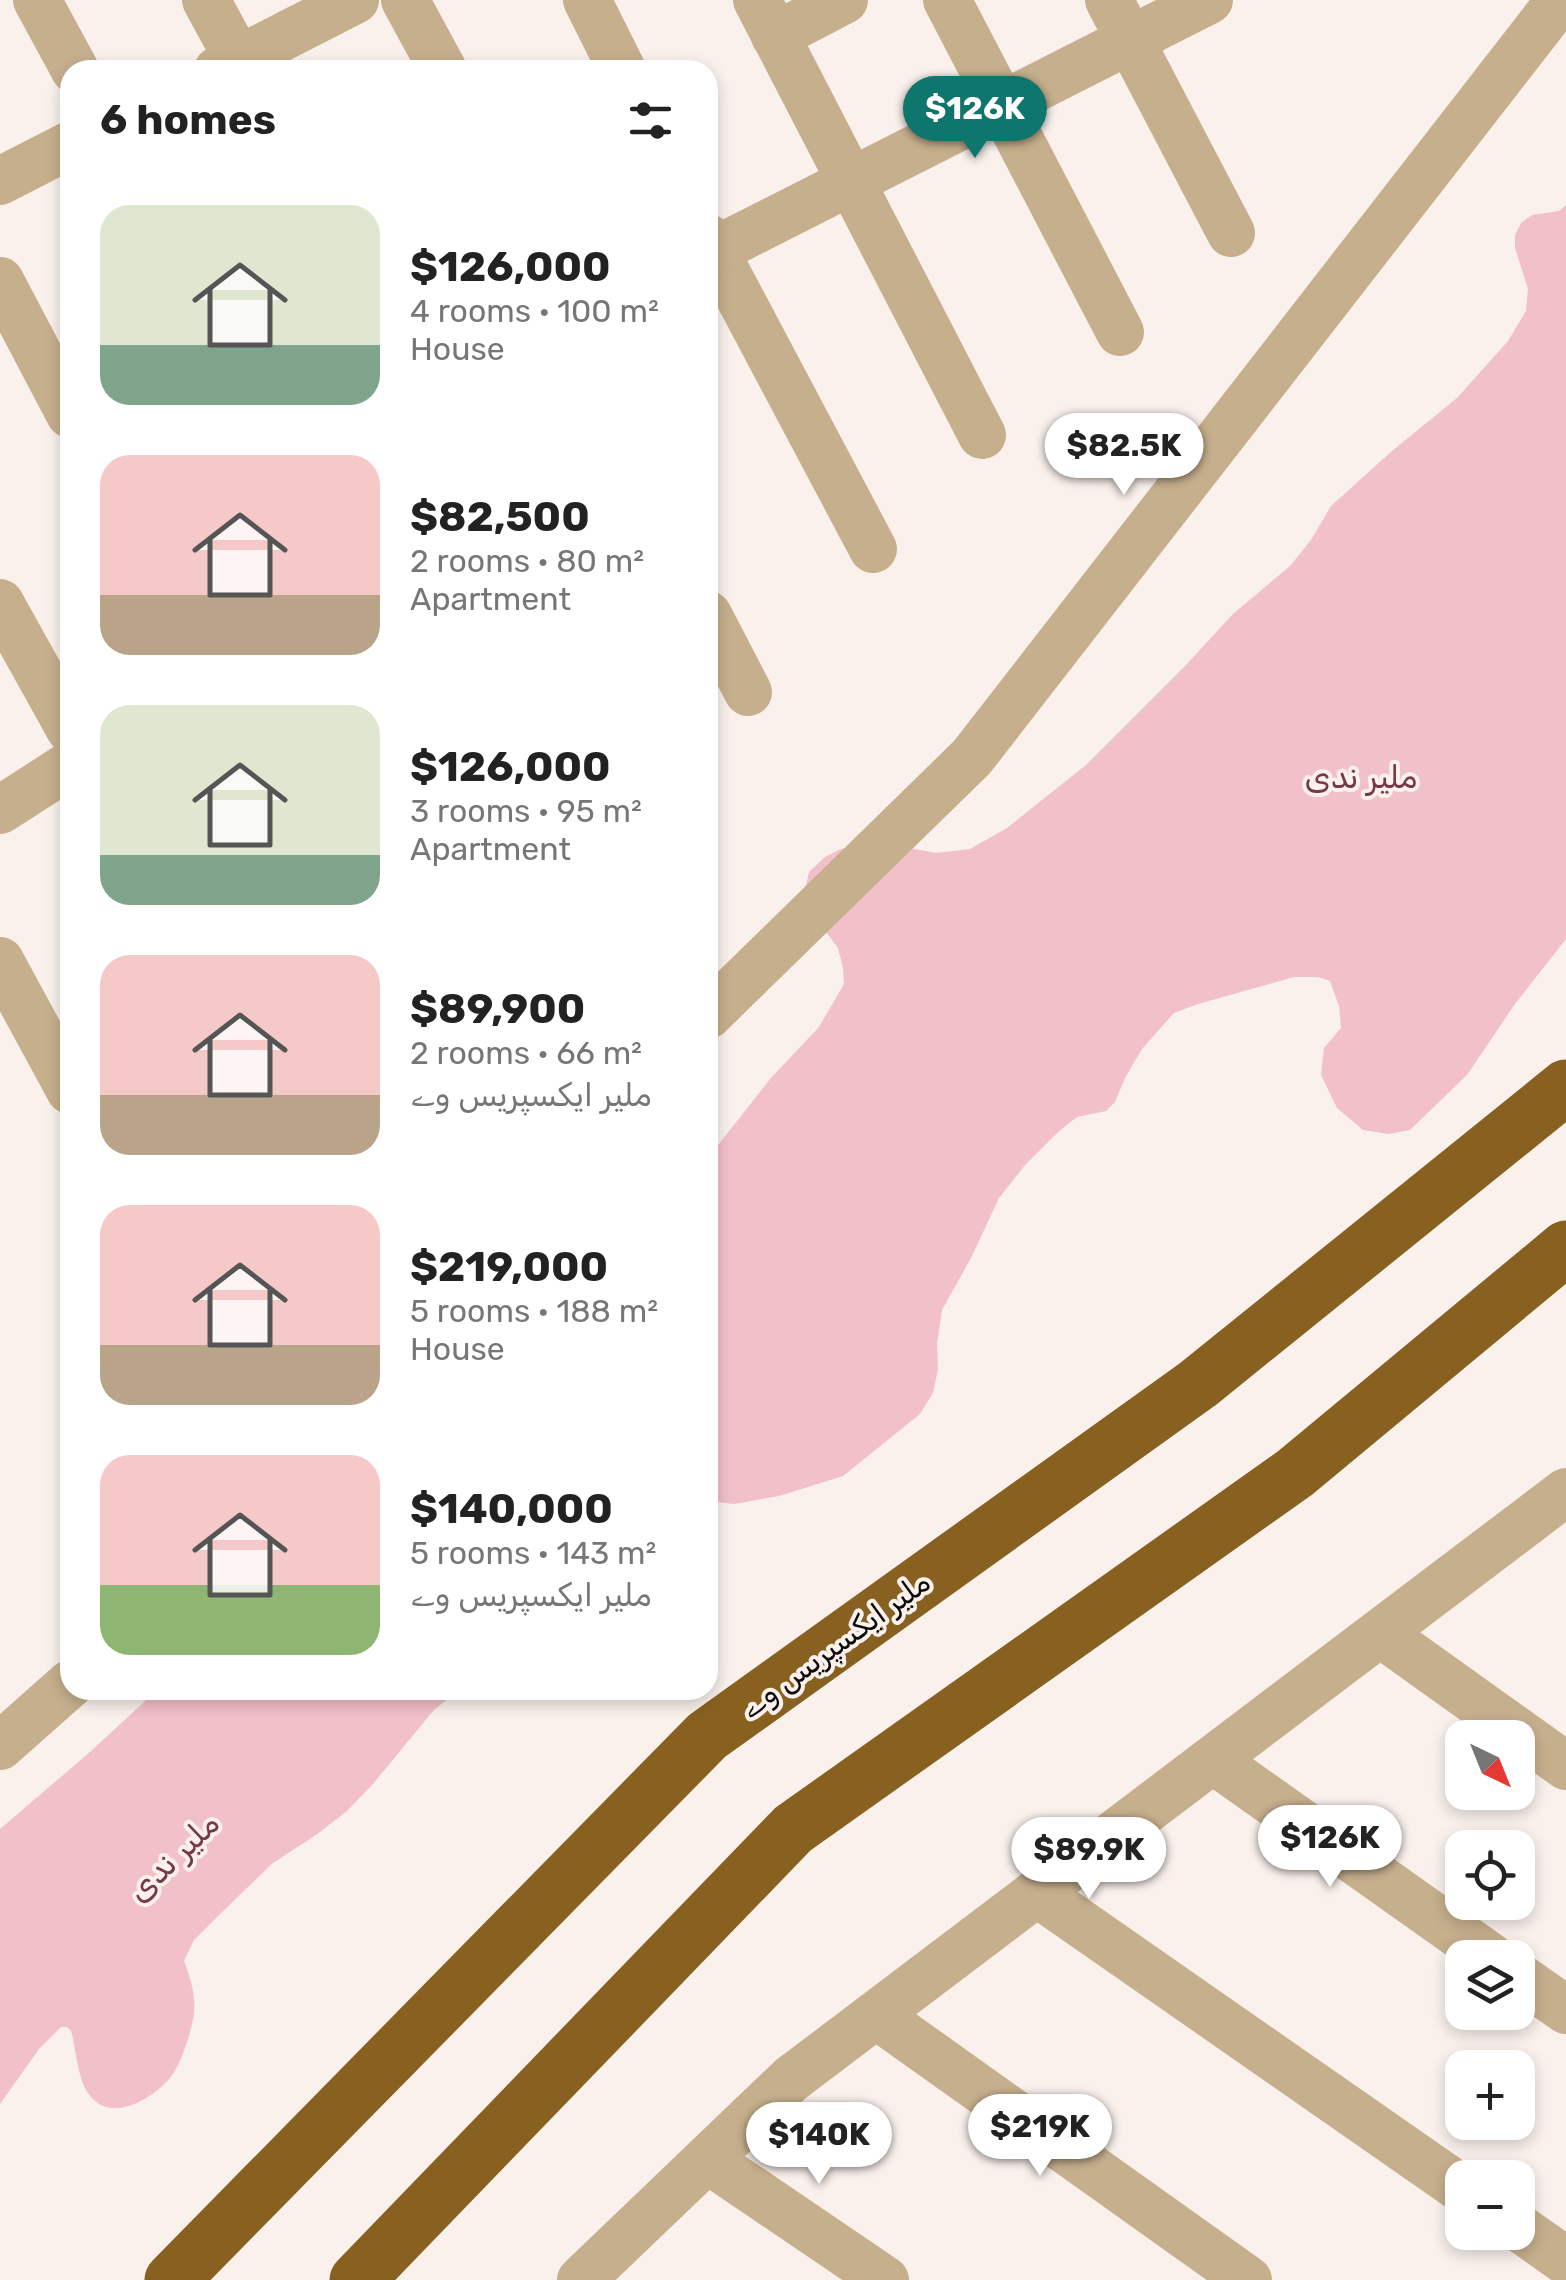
<!DOCTYPE html>
<meta charset="utf-8">
<style>
:root{--surface:#fff;--page:#f6f6f6;--text:#222;--muted:#767676;--accent:#0f766e}
body{margin:0;font-family:Rubik,"Noto Naskh Arabic",sans-serif;background:var(--page);color:var(--text);height:100vh;display:flex;flex-direction:column;font-size:38px;white-space:nowrap}
*{box-sizing:border-box;margin:0}
p{font-size:32px;color:var(--muted)}
.icon{flex:none;width:55px;height:55px;fill:none;stroke:currentColor;stroke-width:2;stroke-linecap:round;stroke-linejoin:round}
.map{position:relative;flex:1;overflow:hidden}
.sheet{position:absolute;left:60px;top:60px;width:658px;height:1640px;display:flex;flex-direction:column;background:var(--surface);border-radius:30px;box-shadow:0 5px 15px #0003}
.sheet>*{flex:none}
.needle{width:65px;rotate:137deg}
.buttons{position:absolute;left:1445px;top:1720px;display:grid;gap:20px}
.buttons a{display:grid;place-items:center;width:90px;height:90px;border-radius:20px;background:var(--surface);box-shadow:0 5px 15px #0003;font-size:50px}
.price{position:absolute;translate:-50% -85px;padding:0 22px;border-radius:35px;background:#fff;color:#222;font-size:32px;line-height:65px;filter:drop-shadow(0 2px 5px #0008)}
.price::after{content:'';position:absolute;left:50%;top:60px;width:30px;height:22px;margin-left:-15px;background:inherit;clip-path:polygon(0 0,100% 0,50% 100%)}
.price.current{background:var(--accent);color:#fff}
ul{padding:0;list-style:none}
li{display:flex;align-items:center;gap:30px;height:250px;padding:0 40px}
li span{display:grid;place-items:center;flex:none;width:280px;height:200px;border-radius:30px;color:#555}
li>.icon{margin-inline-start:auto}
span .icon{width:120px;height:120px;fill:#fffc;stroke-width:1}
li b{font-size:42px}
h2{display:flex;justify-content:space-between;align-items:center;height:120px;padding:0 40px;font-size:42px}
.map>svg:first-child{display:block}
.water{fill:#f1c0c9}
.lines{fill:none;stroke-linecap:round;stroke-linejoin:round}
.minor{stroke:#c6af8d;stroke-width:48}
.highway{stroke:#886120;stroke-width:55}
.labels{text-anchor:middle;stroke-width:8;stroke-linejoin:round;paint-order:stroke}
.street-label{font-size:30px;fill:#0d0b09;stroke:#faf1ec}
.water-label{font-size:32px;font-style:italic;fill:#773948;stroke:#faf1ec}
</style>
<div class="map">
<svg width="1566" height="2280" viewBox="0 0 1566 2280">
<rect width="100%" height="100%" fill="#faf1ec"/>
<g class="water">
<path d="M1566,205V939L1515,1004L1467,1075L1410,1130L1389,1134L1363,1130L1337,1108L1321,1075L1324,1048L1341,1028L1339,1006L1330,981L1318,977H1294L1198,1004L1174,1013L1142,1049L1125,1078L1115,1102L1106,1111L1077,1117L1058,1132L1026,1164L999,1198L971,1258L942,1310L937,1344L938,1369L933,1393L920,1414L843,1476L779,1496L734,1504L708,1501V1158L770,1079L819,1027L844,984L843,968L838,948L817,920L804,895L809,872L825,857L841,849L865,844L899,846L936,853L970,849L1007,828L1086,765L1186,665L1233,614L1290,566L1311,540L1331,506L1392,451L1457,398L1508,341L1526,311L1528,289L1515,248V235L1521,223L1532,215L1559,211Z"/>
<path d="M157,1690H459L434,1710L372,1785L347,1811L316,1835L273,1863L220,1914L194,1940L184,1961C190,1977 196,1995 194,2013C192,2030 181,2065 170,2078C153,2098 113,2123 91,2097C77,2081 77,2051 71,2031L67,2027H61L39,2049L0,2104V1829L90,1752Z"/>
</g>
<g class="lines">
<g class="minor">
<path d="M37,0L75,70"/>
<path d="M206,0L244,70"/>
<path d="M405,0L443,70"/>
<path d="M587,0L622,70"/>
<path d="M757,0L982,435"/>
<path d="M947,0L1120,332"/>
<path d="M1109,0L1231,233"/>
<path d="M775,36L844,0"/>
<path d="M218,70L355,0"/>
<path d="M0,181L70,145"/>
<path d="M708,238L873,549"/>
<path d="M708,254L1209,0"/>
<path d="M0,281L70,414"/>
<path d="M0,603L70,729"/>
<path d="M708,615L748,692"/>
<path d="M0,810L70,765"/>
<path d="M0,961L70,1090"/>
<path d="M708,1015L972,757L1560,0"/>
<path d="M1380,1633L1566,1766"/>
<path d="M0,1746L70,1684"/>
<path d="M1213,1760L1492,1958"/>
<path d="M1037,1893L1462,2189"/>
<path d="M1518,1976L1566,2010"/>
<path d="M876,2015L1248,2280"/>
<path d="M708,2160L885,2280"/>
<path d="M1518,2227L1566,2261"/>
<path d="M581,2280L791,2079L1566,1492"/>
</g>
<g class="highway">
<path d="M172,2280L707,1736L1198,1384L1566,1087"/>
<path d="M357,2280L793,1829L1295,1473L1566,1248"/>
</g>
</g>
<g class="labels">
<g class="street-label">
<text transform="translate(835 1645) rotate(-36)" y="10">ملیر ایکسپریس وے</text>
</g>
<g class="water-label">
<text x="1361" y="788">ملیر ندی</text>
<text transform="translate(173 1857) rotate(-44)" y="11">ملیر ندی</text>
</g>
</g>
</svg>
<div class="buttons">
<a><svg class="needle" viewBox="-14 -14 28 28"><path d="M0-13l5 13h-10z" fill="#e53935"/><path d="M0 13l5-13h-10z" fill="#767676"/></svg></a>
<a><svg class="icon" aria-label="locate" viewBox="0 0 24 24"><circle cx="12" cy="12" r="6"/><path d="M12 2v4M12 18v4M2 12h4M18 12h4"/></svg></a>
<a><svg class="icon" aria-label="layers" viewBox="0 0 24 24"><path d="M12 4l9 5-9 5-9-5zM3 14l9 5 9-5"/></svg></a>
<a>+</a>
<a>−</a>
</div>
<b class="price current" style="left:975px;top:161px">$126K</b>
<b class="price" style="left:1124px;top:498px">$82.5K</b>
<b class="price" style="left:1330px;top:1890px">$126K</b>
<b class="price" style="left:1089px;top:1902px">$89.9K</b>
<b class="price" style="left:1040px;top:2179px">$219K</b>
<b class="price" style="left:819px;top:2187px">$140K</b>
<section class="sheet">
<h2>6 homes<svg class="icon" aria-label="filters" viewBox="0 0 24 24"><path d="M4 7h16M4 17h16"/><circle cx="9" cy="7" r="2"/><circle cx="15" cy="17" r="2"/></svg></h2>
<ul>
<li><span style="background:linear-gradient(#dfe7d0 70%,#7fa58c 0)"><svg class="icon" aria-label="home" viewBox="0 0 24 24"><path d="M3 11l9-7 9 7M6 9v11h12V9"/></svg></span><div><b>$126,000</b><p>4 rooms · 100 m²</p><p>House</p></div></li>
<li><span style="background:linear-gradient(#f6c9c9 70%,#b9a48a 0)"><svg class="icon" aria-label="home" viewBox="0 0 24 24"><path d="M3 11l9-7 9 7M6 9v11h12V9"/></svg></span><div><b>$82,500</b><p>2 rooms · 80 m²</p><p>Apartment</p></div></li>
<li><span style="background:linear-gradient(#dfe7d0 75%,#7fa58c 0)"><svg class="icon" aria-label="home" viewBox="0 0 24 24"><path d="M3 11l9-7 9 7M6 9v11h12V9"/></svg></span><div><b>$126,000</b><p>3 rooms · 95 m²</p><p>Apartment</p></div></li>
<li><span style="background:linear-gradient(#f6c9c9 70%,#b9a48a 0)"><svg class="icon" aria-label="home" viewBox="0 0 24 24"><path d="M3 11l9-7 9 7M6 9v11h12V9"/></svg></span><div><b>$89,900</b><p>2 rooms · 66 m²</p><p>ملیر ایکسپریس وے</p></div></li>
<li><span style="background:linear-gradient(#f6c9c9 70%,#b9a48a 0)"><svg class="icon" aria-label="home" viewBox="0 0 24 24"><path d="M3 11l9-7 9 7M6 9v11h12V9"/></svg></span><div><b>$219,000</b><p>5 rooms · 188 m²</p><p>House</p></div></li>
<li><span style="background:linear-gradient(#f6c9c9 65%,#8fb573 0)"><svg class="icon" aria-label="home" viewBox="0 0 24 24"><path d="M3 11l9-7 9 7M6 9v11h12V9"/></svg></span><div><b>$140,000</b><p>5 rooms · 143 m²</p><p>ملیر ایکسپریس وے</p></div></li>
</ul>
</section>
</div>
